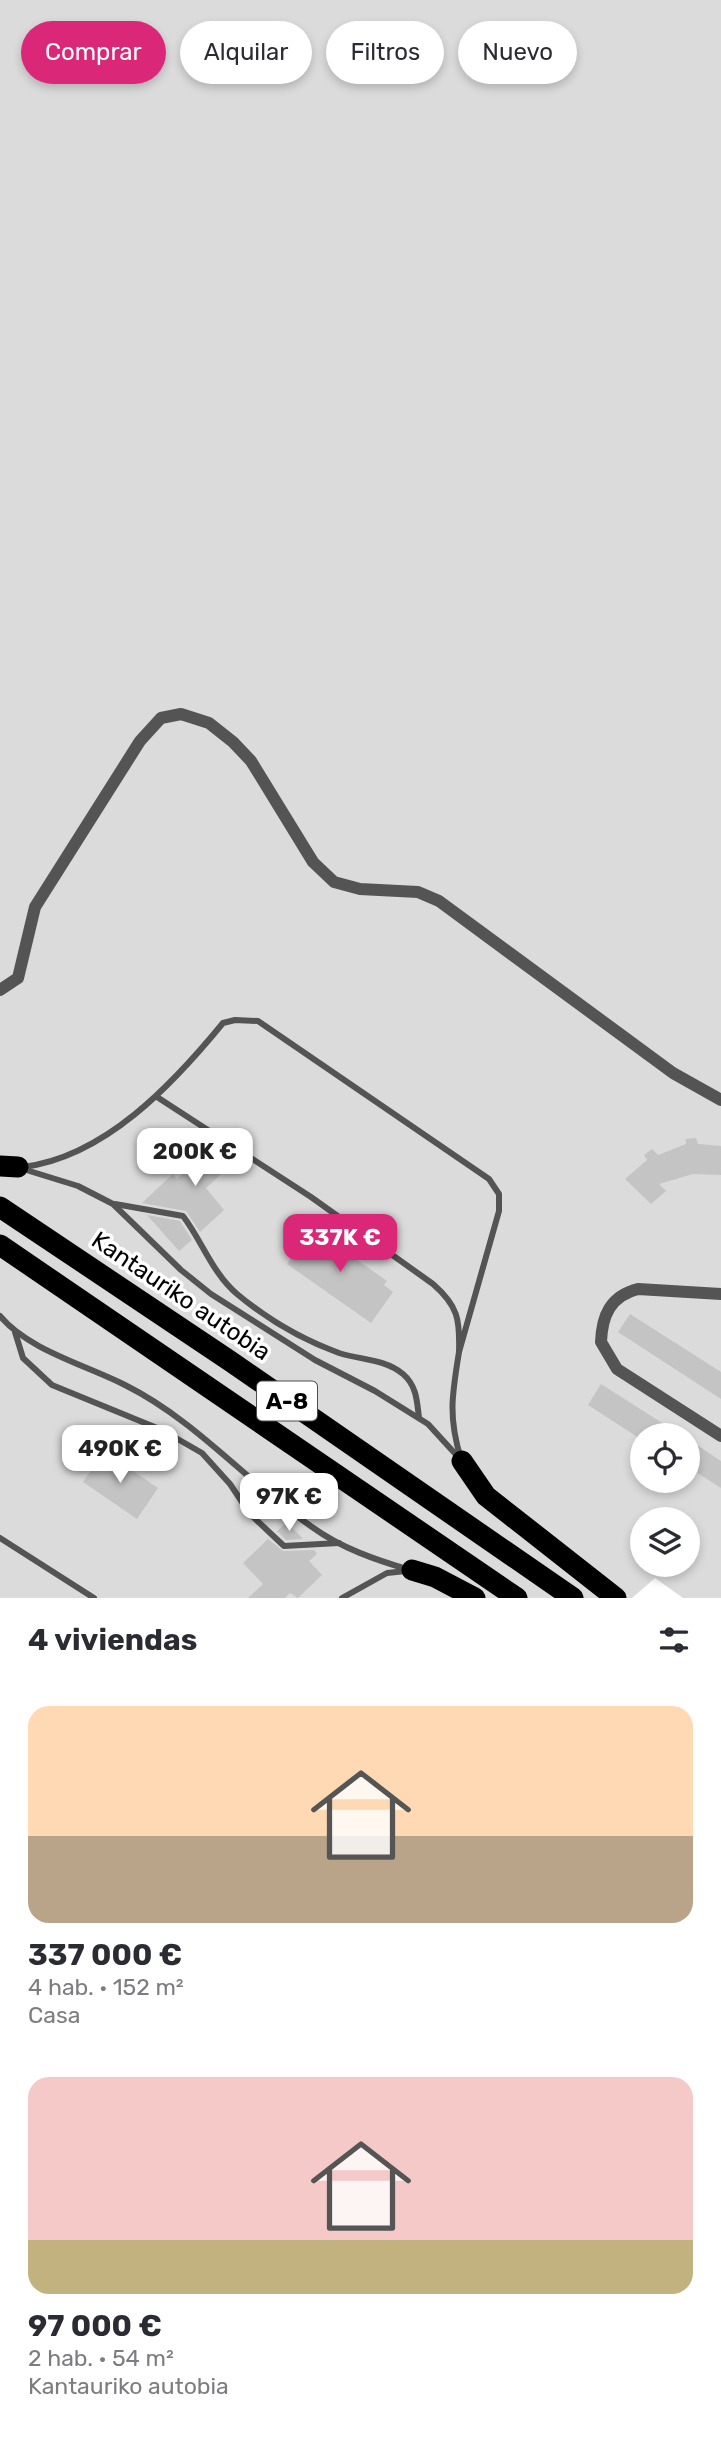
<!DOCTYPE html>
<html lang="es">
<meta charset="utf-8">
<style>
:root{--surface:#fff;--page:#f7f7f7;--text:#2b2b33;--muted:#7c7c81;--accent:#db2777}
body{margin:0;font-family:Rubik,sans-serif;background:var(--page);color:var(--text);height:100vh;display:flex;flex-direction:column;font-size:26px;white-space:nowrap}
*{box-sizing:border-box;margin:0}
p{font-size:23px;color:var(--muted)}
.icon{flex:none;width:38px;height:38px;fill:none;stroke:currentColor;stroke-width:2;stroke-linecap:round;stroke-linejoin:round}
.map{position:relative;height:1598px;overflow:hidden}
.side{display:flex;flex-direction:column;background:var(--surface);flex:1}
.side>*{flex:none}
.top-card{position:absolute;left:21px;top:21px;width:679px;height:63px;display:flex;gap:14px}
.tools{position:absolute;left:630px;top:1423px;display:grid;gap:14px}
.tools a{display:grid;place-items:center;width:70px;height:70px;border-radius:50%;background:var(--surface);box-shadow:0 4px 10px #0003;font-size:35px}
.price{position:absolute;translate:-50% -60px;padding:0 16px;border-radius:14px;background:#fff;color:#222;font-size:23px;line-height:46px;filter:drop-shadow(0 2px 4px #0008)}
.price::after{content:'';position:absolute;left:50%;top:42px;width:21px;height:16px;margin-left:-10px;background:inherit;clip-path:polygon(0 0,100% 0,50% 100%)}
.price.active{background:var(--accent);color:#fff}
ul{padding:0;list-style:none}
li{display:grid;align-content:center;gap:14px;height:371px;padding:0 28px}
li span{display:grid;place-items:center;height:217px;border-radius:21px;color:#555}
li>.icon{margin-inline-start:auto}
span .icon{width:126px;height:126px;fill:#fffc;stroke-width:1}
li b{font-size:30px}
h2{display:flex;justify-content:space-between;align-items:center;height:84px;padding:0 28px;font-size:30px}
.chip{padding:0 24px;border-radius:32px;background:var(--surface);box-shadow:0 4px 10px #0003;font-size:24px;line-height:63px}
.chip.active{background:var(--accent);color:#fff}
.map>svg:first-child{display:block}
.green{fill:#dbdbdb;fill-rule:evenodd}
.building{fill:#c4c4c4}
.lines{fill:none;stroke-linecap:round;stroke-linejoin:round}
.highway-casing{stroke:#dbdbdb;stroke-width:23}
.lane{stroke:#545454;stroke-width:6}
.street{stroke:#545454;stroke-width:12}
.highway{stroke:#000;stroke-width:21}
.labels{text-anchor:middle;stroke-width:7;stroke-linejoin:round;paint-order:stroke}
.shield{fill:#fff;stroke:#4c4c4c;stroke-width:2}
.shield-label{font-size:23px;font-weight:bold;fill:#000}
.street-label{font-size:24px;fill:#000;stroke:#fff}
</style>
<div class="map">
<svg width="721" height="1598" viewBox="0 0 721 1598">
<rect width="100%" height="100%" fill="#fff"/>
<path class="green" d="M0,0H721V1598H683L655,1578L632,1598H0ZM642,1435H688V1480H642ZM642,1519H688V1564H642Z"/>
<g class="building">
<path d="M696,1138L698,1144L721,1146V1175L693,1174L659,1184L666,1191L651,1204L625,1179L647,1160L644,1155L652,1149L658,1155L686,1144V1139Z"/>
<path d="M216,1142L237,1159L206,1188L224,1210L200,1232L186,1211L142,1203L173,1174L177,1179Z"/>
<path d="M147,1215L180,1221L192,1240L179,1251Z"/>
<path d="M315,1223L329,1233L326,1238L387,1281L384,1285L393,1292L371,1323L287,1264Z"/>
<path d="M630,1314L721,1372V1399L618,1332Z"/>
<path d="M601,1384L681,1435H642V1440L588,1405Z"/>
<path d="M688,1439L721,1461V1488L688,1467Z"/>
<path d="M104,1451L158,1488L137,1519L83,1482Z"/>
<path d="M287,1522L303,1539L286,1540L277,1531Z"/>
<path d="M268,1539L283,1551L314,1550L317,1554L309,1561L322,1575L298,1598L290,1593L285,1598H248L263,1584L243,1563Z"/>
</g>
<g class="lines">
<defs>
<g id="highway">
<path d="M0,1166L18,1167"/>
<path d="M0,1207L230,1361L573,1598"/>
<path d="M0,1245L517,1598"/>
<path d="M462,1461L486,1496L616,1598"/>
<path d="M412,1570L435,1577L475,1598"/>
</g>
</defs>
<use href="#highway" class="highway-casing"/>
<g class="lane">
<path d="M23,1167C105,1157 173,1084 223,1023L235,1020L258,1021L489,1179L499,1194V1211L459,1352C460,1319 458,1306 433,1284L311,1197L157,1097"/>
<path d="M23,1169L78,1186L113,1204L181,1270L211,1294L315,1360L375,1391L428,1424L460,1459"/>
<path d="M115,1204L183,1216C202,1241 213,1274 237,1294C267,1319 303,1340 339,1353C361,1360 385,1359 403,1374C417,1386 417,1402 419,1418"/>
<path d="M0,1316C28,1350 86,1365 125,1385C197,1421 247,1482 312,1527C341,1548 376,1560 410,1570"/>
<path d="M15,1332L23,1358L52,1385L162,1430L202,1453L230,1484L250,1514L284,1546L339,1543"/>
<path d="M459,1352C452,1395 448,1417 461,1459"/>
<path d="M0,1538L94,1598"/>
<path d="M342,1598L387,1573L406,1571"/>
</g>
<g class="street">
<path d="M0,990L18,978L35,907L140,741L161,718L181,714L209,723L233,742L251,761L313,862L334,882L360,889L418,892L439,901L673,1073L721,1100"/>
<path d="M721,1294L638,1289C610,1296 602,1316 601,1342L617,1369L721,1436"/>
</g>
<use href="#highway" class="highway"/>
</g>
<g class="labels">
<rect class="shield" x="257" y="1381.5" width="60" height="39" rx="5"/>
<g class="shield-label">
<text x="287" y="1409">A-8</text>
</g>
<g class="street-label">
<text transform="translate(181 1296) rotate(34)" y="8">Kantauriko autobia</text>
</g>
</g>
</svg>
<div class="tools">
<a><svg class="icon" aria-label="locate" viewBox="0 0 24 24"><circle cx="12" cy="12" r="6"/><path d="M12 2v4M12 18v4M2 12h4M18 12h4"/></svg></a>
<a><svg class="icon" aria-label="layers" viewBox="0 0 24 24"><path d="M12 4l9 5-9 5-9-5zM3 14l9 5 9-5"/></svg></a>
</div>
<b class="price" style="left:195px;top:1188px">200K €</b>
<b class="price active" style="left:340px;top:1274px">337K €</b>
<b class="price" style="left:120px;top:1485px">490K €</b>
<b class="price" style="left:289px;top:1533px">97K €</b>
<div class="top-card">
<a class="chip active">Comprar</a>
<a class="chip">Alquilar</a>
<a class="chip">Filtros</a>
<a class="chip">Nuevo</a>
</div>
</div>
<section class="side">
<h2>4 viviendas<svg class="icon" aria-label="filters" viewBox="0 0 24 24"><path d="M4 7h16M4 17h16"/><circle cx="9" cy="7" r="2"/><circle cx="15" cy="17" r="2"/></svg></h2>
<ul>
<li><span style="background:linear-gradient(#ffd9b3 60%,#b9a48a 0)"><svg class="icon" aria-label="home" viewBox="0 0 24 24"><path d="M3 11l9-7 9 7M6 9v11h12V9"/></svg></span><div><b>337 000 €</b><p>4 hab. · 152 m²</p><p>Casa</p></div></li>
<li><span style="background:linear-gradient(#f6c9c9 75%,#c2b280 0)"><svg class="icon" aria-label="home" viewBox="0 0 24 24"><path d="M3 11l9-7 9 7M6 9v11h12V9"/></svg></span><div><b>97 000 €</b><p>2 hab. · 54 m²</p><p>Kantauriko autobia</p></div></li>
</ul>
</section>
